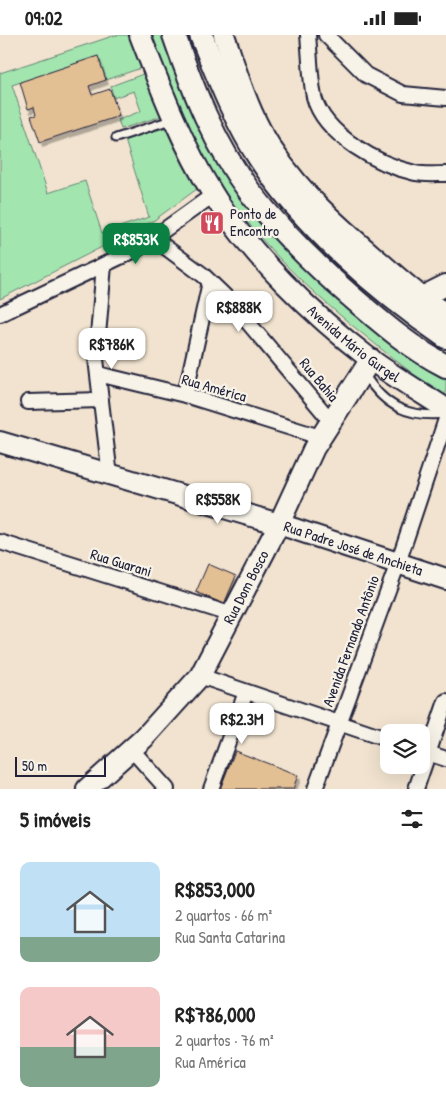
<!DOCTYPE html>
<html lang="pt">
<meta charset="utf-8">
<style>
:root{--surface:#fff;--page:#f2f2f2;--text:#222;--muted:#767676;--accent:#0b8043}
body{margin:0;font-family:"Patrick Hand",sans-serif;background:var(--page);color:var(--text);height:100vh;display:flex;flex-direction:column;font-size:19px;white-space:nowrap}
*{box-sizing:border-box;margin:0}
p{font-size:16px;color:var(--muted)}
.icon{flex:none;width:28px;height:28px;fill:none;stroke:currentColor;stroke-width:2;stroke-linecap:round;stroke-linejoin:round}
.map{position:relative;height:754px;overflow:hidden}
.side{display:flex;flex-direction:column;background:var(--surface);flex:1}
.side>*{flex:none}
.buttons{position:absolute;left:380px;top:689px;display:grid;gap:10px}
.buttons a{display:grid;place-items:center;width:50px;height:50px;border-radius:10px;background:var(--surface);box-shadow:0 5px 20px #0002;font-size:25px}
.scale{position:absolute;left:15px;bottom:12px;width:91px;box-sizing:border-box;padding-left:5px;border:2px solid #22223b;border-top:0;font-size:14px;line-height:18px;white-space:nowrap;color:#22223b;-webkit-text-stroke:4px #f7f3e8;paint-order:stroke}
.price{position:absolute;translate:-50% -42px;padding:0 11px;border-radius:10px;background:#fff;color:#222;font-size:16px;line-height:32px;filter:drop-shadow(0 1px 2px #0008)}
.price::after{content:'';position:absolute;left:50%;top:30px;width:15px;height:11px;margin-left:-8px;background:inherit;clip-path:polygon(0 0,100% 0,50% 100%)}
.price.current{background:var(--accent);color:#fff}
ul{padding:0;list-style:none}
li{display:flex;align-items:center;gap:15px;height:125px;padding:0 20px}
li span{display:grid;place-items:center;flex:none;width:140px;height:100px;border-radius:10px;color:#555}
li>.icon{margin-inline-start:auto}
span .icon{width:60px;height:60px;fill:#fffc;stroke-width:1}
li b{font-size:21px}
h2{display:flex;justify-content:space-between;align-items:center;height:60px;padding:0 20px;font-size:21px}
.status{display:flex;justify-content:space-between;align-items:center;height:35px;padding:0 25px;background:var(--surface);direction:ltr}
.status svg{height:14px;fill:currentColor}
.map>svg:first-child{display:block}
.green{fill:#a3e5af;stroke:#628475}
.building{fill:#e3bf94;stroke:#22223b;filter:url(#shadow)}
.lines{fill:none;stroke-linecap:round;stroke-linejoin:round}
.lane-casing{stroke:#22223b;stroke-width:11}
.street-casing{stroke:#22223b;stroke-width:18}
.secondary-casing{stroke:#22223b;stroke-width:24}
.primary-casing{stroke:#22223b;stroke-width:26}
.lane{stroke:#f7f3e8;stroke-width:7}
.street{stroke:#f7f3e8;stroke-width:14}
.secondary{stroke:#f7f3e8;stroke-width:20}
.primary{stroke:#f7f3e8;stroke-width:22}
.labels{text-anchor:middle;stroke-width:4.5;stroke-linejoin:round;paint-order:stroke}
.poi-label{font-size:15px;fill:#22223b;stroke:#f7f3e8;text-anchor:start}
.street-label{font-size:15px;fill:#22223b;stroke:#f7f3e8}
</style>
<div class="status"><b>09:02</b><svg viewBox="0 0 49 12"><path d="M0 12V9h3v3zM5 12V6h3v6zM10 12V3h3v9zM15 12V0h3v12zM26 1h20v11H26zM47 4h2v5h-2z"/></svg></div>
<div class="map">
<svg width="446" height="754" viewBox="0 0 446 754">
<defs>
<filter id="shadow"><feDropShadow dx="2.5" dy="4.5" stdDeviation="0" flood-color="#0004"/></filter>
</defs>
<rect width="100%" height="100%" fill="#f1e3cf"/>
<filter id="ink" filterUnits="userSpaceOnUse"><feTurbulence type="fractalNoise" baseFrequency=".02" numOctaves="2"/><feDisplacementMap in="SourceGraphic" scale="10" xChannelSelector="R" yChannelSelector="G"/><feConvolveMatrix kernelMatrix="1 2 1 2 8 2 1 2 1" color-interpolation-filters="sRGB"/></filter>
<g filter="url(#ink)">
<g class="green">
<path d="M116,0H129L141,33L106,45L98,21L12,50L48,158L85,146L102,198L149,182L125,105L167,92L197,154L153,186L0,264V38Z"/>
<path d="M150,0H164L217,114L416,324L446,344V361C417,343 391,322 364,300C302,250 245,195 205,125C182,85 166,43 150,0Z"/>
<path d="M143,39L162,81L121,94L118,85L141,76L134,56L113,63L111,51Z"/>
</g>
<g class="building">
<path d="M98,21L106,45L89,51L92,60L110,54L119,81L40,107L31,81L36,80L34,72L28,74L20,47Z"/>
<path d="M208,529L236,541L224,569L196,557Z"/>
<path d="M235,716L298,740L293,754H220Z"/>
</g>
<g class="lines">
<defs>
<g id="lane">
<path d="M116,103L174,84"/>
<path d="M365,340C385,372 409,383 446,379"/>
</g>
<g id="street">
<path d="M308,0C310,20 310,42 314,62C324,100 379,130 415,138C425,140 436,139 446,139"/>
<path d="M326,0L366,40L403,59L446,63"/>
<path d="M153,203L203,240L230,266L330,385"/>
<path d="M104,230L96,324L110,441"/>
<path d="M0,279L139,213L213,160"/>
<path d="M98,339L185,360L320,402"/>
<path d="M185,360L210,247"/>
<path d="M28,367L101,365"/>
<path d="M0,507L233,580"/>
<path d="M200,641L389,705"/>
<path d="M132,715L167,754"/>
<path d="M422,716L446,724"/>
<path d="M211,754L246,657"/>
<path d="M315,754L398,528L446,384"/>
<path d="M416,754L446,666"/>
</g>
<g id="secondary">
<path id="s1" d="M140,0C161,54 182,109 213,159C249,219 314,281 370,324C394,342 421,357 446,374"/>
<path d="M224,0C235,32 245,66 261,96C288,146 330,184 372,220C396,241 419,262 446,279"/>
<path d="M420,263L446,250"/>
<path id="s2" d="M0,407L279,489L446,544"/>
<path id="s3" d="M87,754L144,703L200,641L279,489L314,413L371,324"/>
</g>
<g id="primary">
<path d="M174,0C193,55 215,111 250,157C280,196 317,232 354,264C383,289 412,314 446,331"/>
<path d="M201,0C218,42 235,86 260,124C304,191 380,257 446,302"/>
</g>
</defs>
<use href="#lane" class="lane-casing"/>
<use href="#street" class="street-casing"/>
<use href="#secondary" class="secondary-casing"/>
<use href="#primary" class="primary-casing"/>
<use href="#lane" class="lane"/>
<use href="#street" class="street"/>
<use href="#secondary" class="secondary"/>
<use href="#primary" class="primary"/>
</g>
</g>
<defs>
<symbol id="restaurant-square" viewBox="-11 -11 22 22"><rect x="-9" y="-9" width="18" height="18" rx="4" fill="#d1495b" stroke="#f7f3e8"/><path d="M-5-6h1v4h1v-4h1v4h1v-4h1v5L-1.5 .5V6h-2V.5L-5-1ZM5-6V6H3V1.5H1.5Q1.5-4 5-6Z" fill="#fff"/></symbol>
</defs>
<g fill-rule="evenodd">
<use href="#restaurant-square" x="198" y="174" width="28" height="28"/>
</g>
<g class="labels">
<g class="poi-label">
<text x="230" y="184">Ponto de<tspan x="230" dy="17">Encontro</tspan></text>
</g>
<g class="street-label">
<text dy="5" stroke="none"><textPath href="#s1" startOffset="382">Avenida Mário Gurgel</textPath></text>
<text transform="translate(319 345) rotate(50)" y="5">Rua Bahia</text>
<text transform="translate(214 353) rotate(16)" y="5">Rua América</text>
<text dy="5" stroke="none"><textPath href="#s2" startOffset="369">Rua Padre José de Anchieta</textPath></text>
<text transform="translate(121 528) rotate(17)" y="5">Rua Guarani</text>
<text dy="5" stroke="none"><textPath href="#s3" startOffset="260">Rua Dom Bosco</textPath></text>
<text transform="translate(351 606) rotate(-70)" y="5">Avenida Fernando Antônio</text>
</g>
</g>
</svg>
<div class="buttons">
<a><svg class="icon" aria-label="layers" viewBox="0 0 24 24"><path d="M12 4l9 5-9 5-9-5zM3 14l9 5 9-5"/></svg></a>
</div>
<div class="scale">50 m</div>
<b class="price current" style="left:136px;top:230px">R$853K</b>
<b class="price" style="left:239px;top:298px">R$888K</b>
<b class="price" style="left:112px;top:335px">R$786K</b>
<b class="price" style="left:218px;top:490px">R$558K</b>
<b class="price" style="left:242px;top:710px">R$2.3M</b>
</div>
<section class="side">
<h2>5 imóveis<svg class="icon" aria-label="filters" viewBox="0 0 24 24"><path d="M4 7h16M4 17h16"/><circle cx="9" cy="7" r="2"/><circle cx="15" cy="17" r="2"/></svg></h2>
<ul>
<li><span style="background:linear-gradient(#bfe0f5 75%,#7fa58c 0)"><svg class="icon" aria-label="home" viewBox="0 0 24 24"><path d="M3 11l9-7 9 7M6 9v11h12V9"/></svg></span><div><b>R$853,000</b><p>2 quartos · 66 m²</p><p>Rua Santa Catarina</p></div></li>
<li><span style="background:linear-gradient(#f6c9c9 60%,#7fa58c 0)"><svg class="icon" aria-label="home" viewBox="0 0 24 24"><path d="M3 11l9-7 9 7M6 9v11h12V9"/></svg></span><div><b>R$786,000</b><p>2 quartos · 76 m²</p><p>Rua América</p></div></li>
</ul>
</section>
